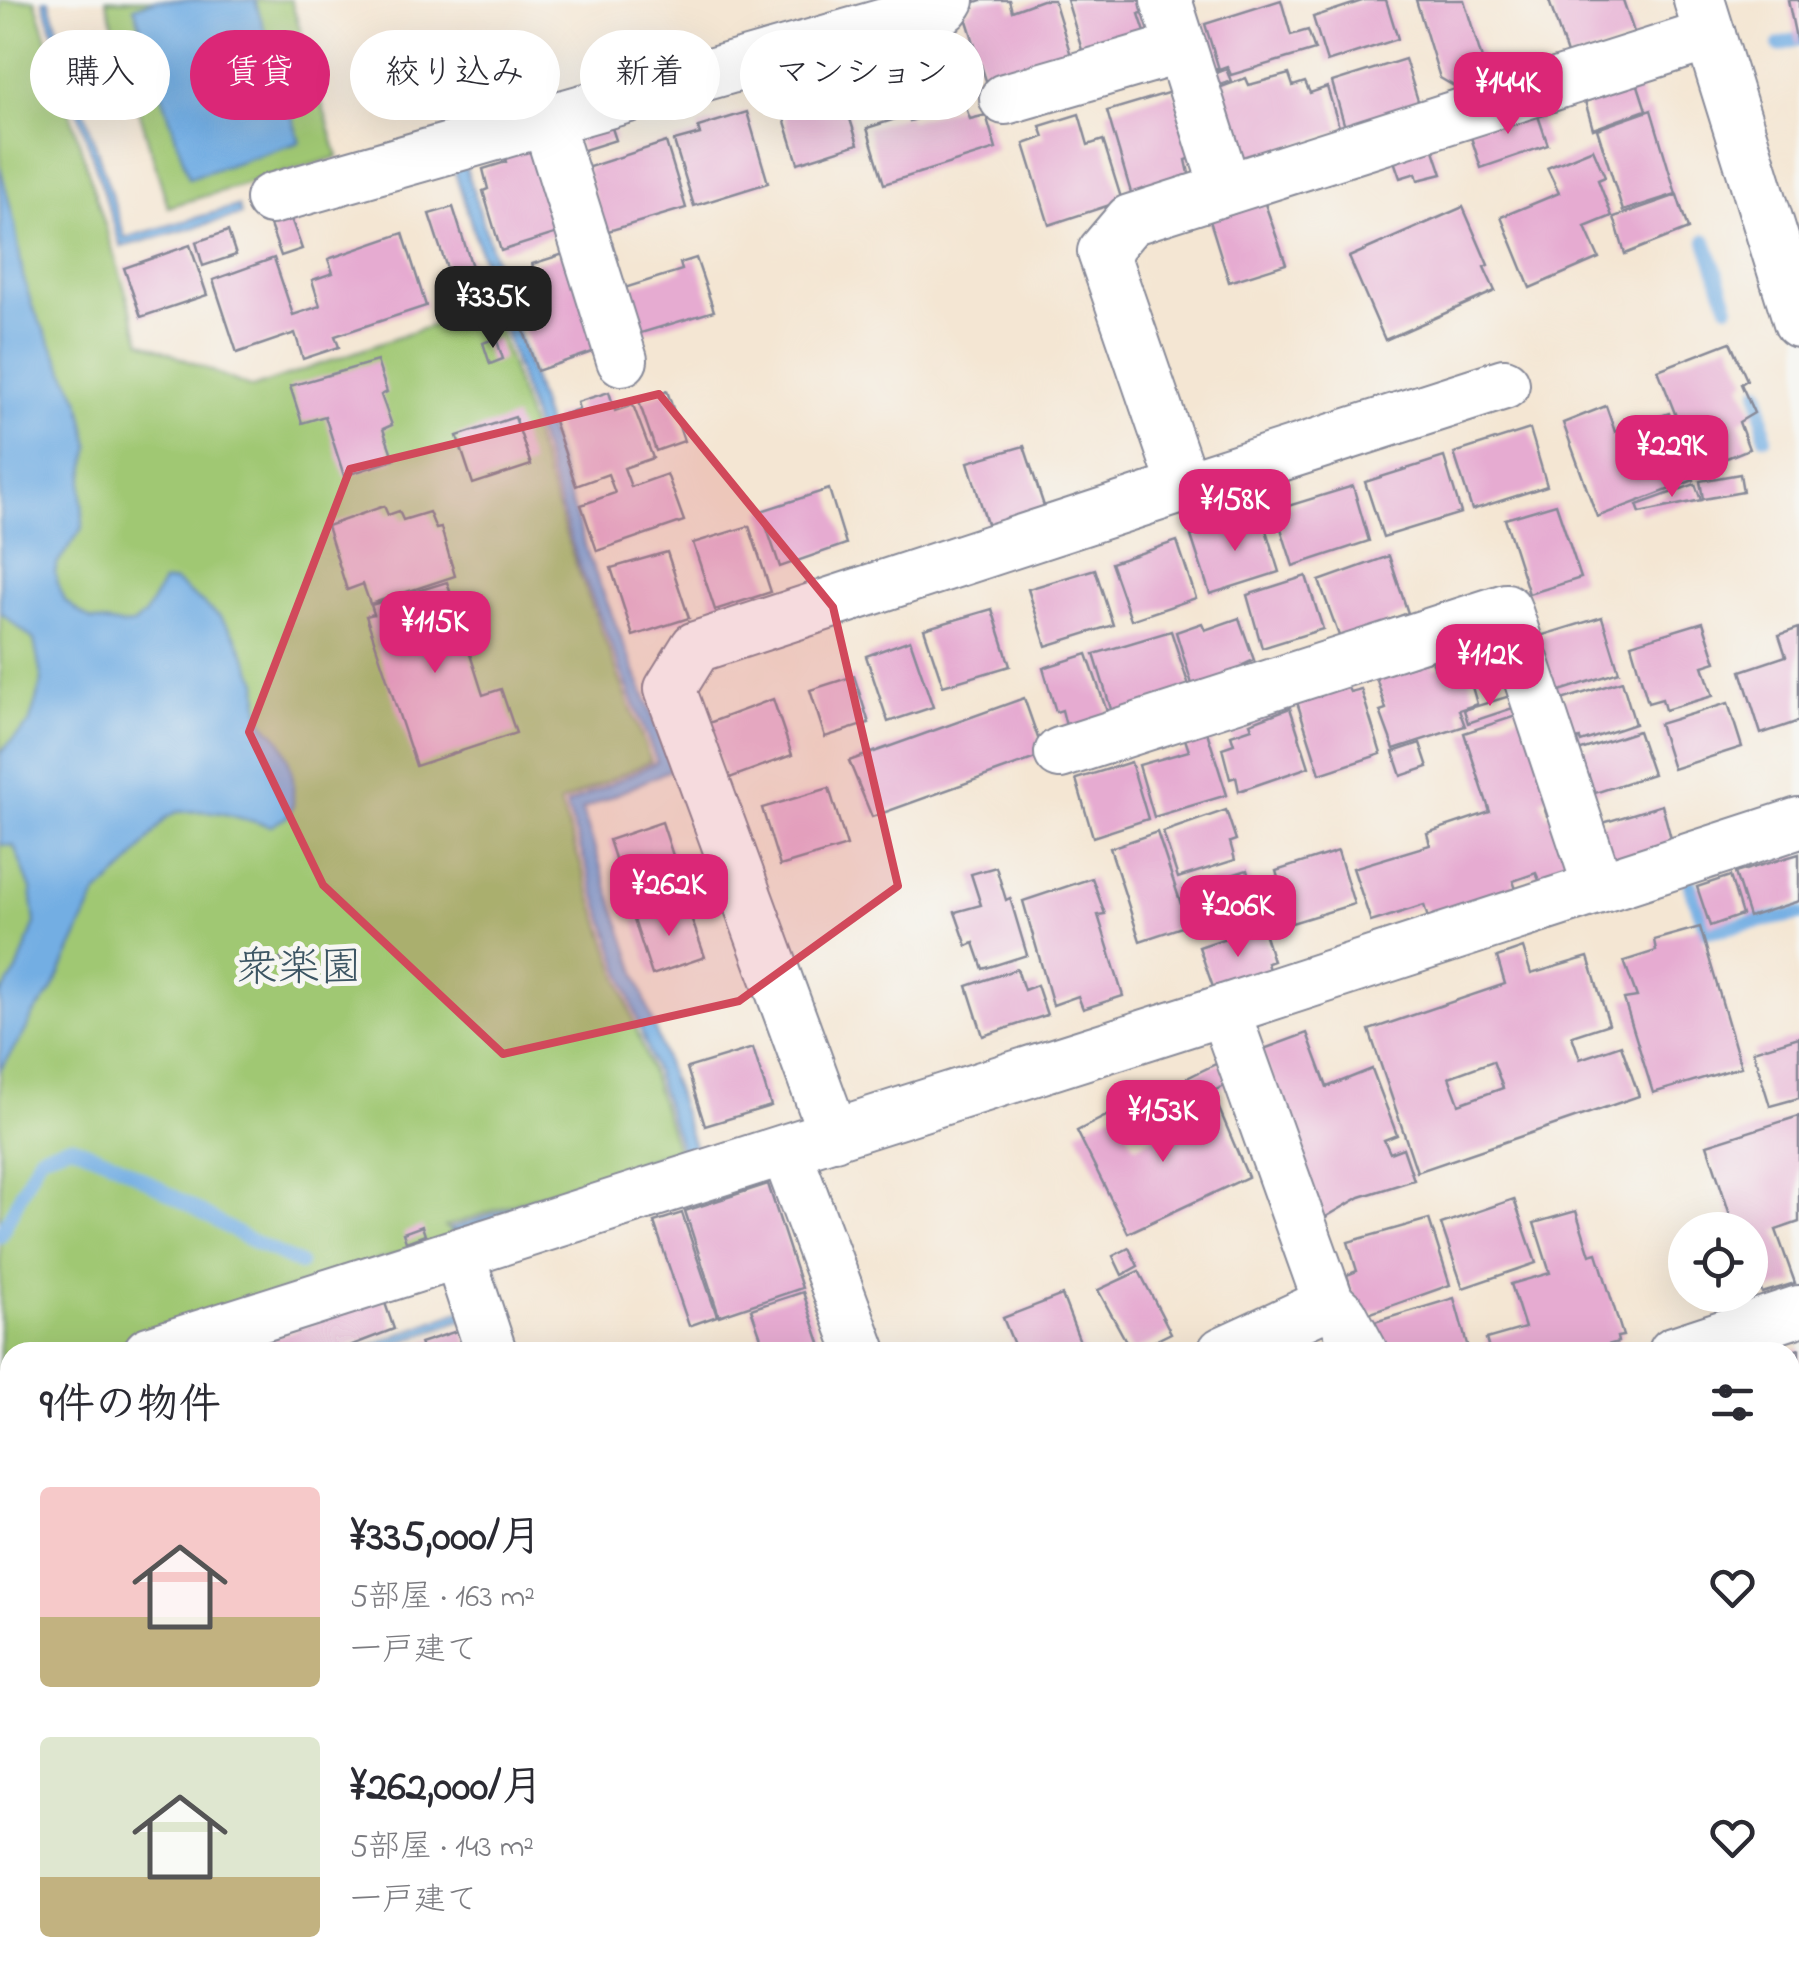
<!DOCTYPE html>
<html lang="ja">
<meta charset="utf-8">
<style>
:root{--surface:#fff;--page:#f7f7f7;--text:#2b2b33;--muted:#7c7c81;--accent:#db2777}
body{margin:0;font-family:"Indie Flower","Klee One",sans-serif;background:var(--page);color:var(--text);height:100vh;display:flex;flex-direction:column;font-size:38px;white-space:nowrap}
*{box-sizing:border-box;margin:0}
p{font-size:32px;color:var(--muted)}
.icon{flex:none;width:55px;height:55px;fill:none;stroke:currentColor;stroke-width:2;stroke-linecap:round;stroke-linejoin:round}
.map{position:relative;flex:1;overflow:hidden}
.details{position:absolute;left:0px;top:1342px;width:1800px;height:642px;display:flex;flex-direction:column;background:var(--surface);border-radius:30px 30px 0 0;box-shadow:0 10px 40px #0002}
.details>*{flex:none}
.top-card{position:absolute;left:30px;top:30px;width:1000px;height:90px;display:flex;gap:20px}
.buttons{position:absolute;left:1668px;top:1212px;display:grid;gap:20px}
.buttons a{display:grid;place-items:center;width:100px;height:100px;border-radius:50%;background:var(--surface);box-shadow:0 10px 40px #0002;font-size:50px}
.price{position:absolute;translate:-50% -85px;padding:0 22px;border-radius:20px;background:var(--accent);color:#fff;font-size:32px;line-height:65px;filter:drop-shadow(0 2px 5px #0008)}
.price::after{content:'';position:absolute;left:50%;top:60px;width:30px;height:22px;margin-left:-15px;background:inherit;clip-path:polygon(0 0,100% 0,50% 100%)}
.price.on{background:#222;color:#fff}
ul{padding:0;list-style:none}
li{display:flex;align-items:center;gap:30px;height:250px;padding:0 40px}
li span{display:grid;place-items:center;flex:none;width:280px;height:200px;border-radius:10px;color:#555}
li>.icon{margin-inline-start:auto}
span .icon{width:120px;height:120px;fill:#fffc;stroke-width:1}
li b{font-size:42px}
h2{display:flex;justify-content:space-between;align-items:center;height:120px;padding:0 40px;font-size:42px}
.chip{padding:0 35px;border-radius:45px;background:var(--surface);box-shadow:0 10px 40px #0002;font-size:35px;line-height:90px}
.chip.on{background:var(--accent);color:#fff}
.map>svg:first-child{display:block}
.green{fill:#a0c873;stroke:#5e7c68;stroke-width:2.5}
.water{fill:#73aee3;stroke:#476ea0;stroke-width:2.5}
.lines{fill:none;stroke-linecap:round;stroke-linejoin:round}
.stream{stroke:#73aee3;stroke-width:14}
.building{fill:#e6abd1;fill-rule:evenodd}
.minor-casing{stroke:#888a98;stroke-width:54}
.minor{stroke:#fff;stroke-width:50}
.marked{fill:#d1495b;fill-opacity:0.2;stroke:#d1495b;stroke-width:8;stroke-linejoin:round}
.labels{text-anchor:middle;stroke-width:10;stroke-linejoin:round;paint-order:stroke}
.park-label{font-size:42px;fill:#3c5563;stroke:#f6f6f2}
</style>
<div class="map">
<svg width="1799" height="1984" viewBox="0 0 1799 1984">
<rect width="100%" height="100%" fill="#f6f6f2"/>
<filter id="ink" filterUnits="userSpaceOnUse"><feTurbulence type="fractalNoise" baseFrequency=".01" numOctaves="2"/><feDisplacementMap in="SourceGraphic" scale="20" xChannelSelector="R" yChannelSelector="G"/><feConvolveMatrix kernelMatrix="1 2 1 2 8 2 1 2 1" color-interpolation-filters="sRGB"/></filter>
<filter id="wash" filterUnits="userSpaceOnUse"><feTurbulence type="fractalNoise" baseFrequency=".0048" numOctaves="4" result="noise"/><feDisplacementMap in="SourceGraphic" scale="40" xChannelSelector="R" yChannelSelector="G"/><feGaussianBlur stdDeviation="2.25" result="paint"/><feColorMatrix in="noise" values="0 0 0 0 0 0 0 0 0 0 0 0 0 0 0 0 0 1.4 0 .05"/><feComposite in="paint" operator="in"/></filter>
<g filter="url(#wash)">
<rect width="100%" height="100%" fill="#f4e6d3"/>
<g class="green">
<path d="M0,0H35L141,341L252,388L491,305L574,559L651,761L560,803L677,1149L445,1227L461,1240L392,1256L92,1352H10V1379L0,1382Z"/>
<path d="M106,0H291L338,157L168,207Z"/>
</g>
<g class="water">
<path d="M43,0H49L125,238L238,206L241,215L121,247Z"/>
<path d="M156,0H255L300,142L189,178L134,7Z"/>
<path d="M462,156L588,555L674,768L582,810L699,1162L485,1233L519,1352H507L466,1318L375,1352H354L463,1310L467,1240L450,1229L681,1150L566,805L657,762L577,559L451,159Z"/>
<path d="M0,166L15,225L23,276L32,306L80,401L90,446L82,486L83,527L57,564L55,572L57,582L65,601L75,609L91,620L121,625L133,624L144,616L163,582L174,581L219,616L236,637L258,682L259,709L265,724L281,741L288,758L293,779V805L288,816L271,826L221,813L204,811L177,812L166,818L126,868L96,895L52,991L33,1015L25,1032L0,1070V996L17,971L35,923L31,889L14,846L0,844V753L29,724L42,681L34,640L0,612Z"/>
</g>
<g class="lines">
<g class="stream">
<path d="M1779,45L1799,39"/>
<path d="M1706,241L1728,306"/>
<path d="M1759,391L1765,437"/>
<path d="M1690,885L1707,931L1799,914"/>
<path d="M0,1236L40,1155L71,1145L116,1163L242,1236L300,1264"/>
</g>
</g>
<g id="blocks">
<g class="building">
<path d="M981,0H1009L1012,11L1042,0H1054L1073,62L988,87L964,11L974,8L972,3Z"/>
<path d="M1067,0H1149L1152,9L1139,14L1146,35L1085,60Z"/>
<path d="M1281,0L1291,35L1308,30L1315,50L1231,75L1227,66L1219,69L1205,24Z"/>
<path d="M1365,0H1386L1398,39L1327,62L1313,17Z"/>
<path d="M1416,0H1464L1490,85L1468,94L1440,78Z"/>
<path d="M1553,0H1623L1636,38L1569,60L1549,1Z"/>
<path d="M1788,0H1799V43H1797Z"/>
<path d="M920,29L924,41L940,36L945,51L963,45L973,83L864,114L845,51Z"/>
<path d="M1405,59L1419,104L1345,127L1332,82Z"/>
<path d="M1217,68L1218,72L1226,69L1231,81L1212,88L1206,71Z"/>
<path d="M1289,74L1293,86L1305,82L1310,93L1327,87L1340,130L1236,164L1213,90L1246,78L1249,85Z"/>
<path d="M1635,76L1646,110L1593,129L1583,94Z"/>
<path d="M838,81L858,144L798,163L778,99Z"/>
<path d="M1174,91L1195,157L1186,160L1190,178L1132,196L1107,111Z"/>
<path d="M965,105L970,119L986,115L996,149L884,184L867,128L908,115L910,121Z"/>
<path d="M1535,107L1548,145L1481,168L1468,128Z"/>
<path d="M1651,110L1676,194L1623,211L1597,129Z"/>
<path d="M747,112L768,183L694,206L674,141L700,134L698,127Z"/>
<path d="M1079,114L1088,145L1103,140L1122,201L1049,225L1024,144L1044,137L1040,126Z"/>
<path d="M610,122L616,140L581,151L575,132Z"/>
<path d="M540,134L561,232L501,251L483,191L488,189L483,169L506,162L501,145Z"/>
<path d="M666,142L686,208L605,232L586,168Z"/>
<path d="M1432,144L1442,174L1418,180L1416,173L1400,178L1392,155Z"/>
<path d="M1593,149L1605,177L1598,180L1612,216L1585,227L1599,258L1530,288L1501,217L1559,193L1547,168Z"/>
<path d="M1677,195L1688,229L1625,254L1614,217Z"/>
<path d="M1263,198L1286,264L1229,282L1208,214Z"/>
<path d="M453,207L479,289L456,296L429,214Z"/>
<path d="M1463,207L1488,265L1484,267L1495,291L1385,340L1349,257Z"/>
<path d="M288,210L302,249L281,256L267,217Z"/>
<path d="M228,231L236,255L203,266L196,242Z"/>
<path d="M403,233L426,306L335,336L339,347L303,359L295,333L237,353L213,280L274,258L293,315L320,306L312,280L333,273L328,259Z"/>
<path d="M190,245L207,295L141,317L124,268Z"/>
<path d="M573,251L604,348L537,371L514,301L542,291L532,264Z"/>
<path d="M696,258L714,311L631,336L618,290L682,270L680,263Z"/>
<path d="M496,338L503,359L490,364L483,343Z"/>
<path d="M1730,342L1747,380L1741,384L1754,413L1739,422L1749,449L1697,470L1658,370Z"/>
<path d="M377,361L387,392L381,395L392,425L383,429L394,460L344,476L325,416L302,423L290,386Z"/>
<path d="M667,391L684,441L656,451L639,402Z"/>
<path d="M609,392L615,411L633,405L653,458L624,468L631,487L667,474L684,521L597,551L581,505L615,493L608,474L576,486L553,418L579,409L577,402Z"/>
<path d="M1606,406L1615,432L1669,413L1694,480L1597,517L1563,423Z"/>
<path d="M515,417L531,465L473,484L457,436Z"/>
<path d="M1530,429L1547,486L1472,510L1454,453Z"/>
<path d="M1024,446L1046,512L989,530L968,462Z"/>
<path d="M1444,457L1461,513L1383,537L1365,482Z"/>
<path d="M1740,474L1743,492L1703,499L1700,481Z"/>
<path d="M1695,484L1701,500L1640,513L1637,505Z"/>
<path d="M1353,486L1369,541L1293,566L1275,510Z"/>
<path d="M829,489L846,544L780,567L761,511Z"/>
<path d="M1556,504L1581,578L1529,594L1505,519Z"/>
<path d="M384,506L388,515L399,511L403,520L429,512L436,529L441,528L455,576L370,604L363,584L347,590L327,526Z"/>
<path d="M1261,514L1279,572L1210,594L1191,536Z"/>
<path d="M749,526L771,592L715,610L693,543Z"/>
<path d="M1177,541L1196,598L1131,620L1111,563Z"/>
<path d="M667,552L689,618L633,636L611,568Z"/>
<path d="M1389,556L1408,613L1384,622L1387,628L1342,644L1319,581Z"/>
<path d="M1095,569L1113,625L1046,646L1028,589Z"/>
<path d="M1306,576L1323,629L1262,648L1247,595Z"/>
<path d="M447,582L483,695L501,689L516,733L416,766L366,616L374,614L371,605Z"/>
<path d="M992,609L1010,666L943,686L924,629Z"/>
<path d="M1602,617L1619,672L1551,694L1533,638Z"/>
<path d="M1239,618L1254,660L1243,665L1249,679L1196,697L1176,632L1202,623L1205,630Z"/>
<path d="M1703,622L1716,662L1703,666L1713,696L1665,710L1662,699L1648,703L1631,644Z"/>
<path d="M1799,628V721L1761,734L1741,671L1786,656L1779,635Z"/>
<path d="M1171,631L1193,698L1115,722L1094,654Z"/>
<path d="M910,640L933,707L888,722L866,656Z"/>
<path d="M1087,654L1110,720L1068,734L1062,710L1056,712L1043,668Z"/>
<path d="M1464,659L1477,704L1459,710L1465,726L1394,749L1380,711L1386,709L1376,677L1432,660L1435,669Z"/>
<path d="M854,676L869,723L825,737L810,690Z"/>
<path d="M1622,681L1635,724L1581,742L1580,739L1568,742L1555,702Z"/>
<path d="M1347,686L1350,692L1361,689L1381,754L1320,774L1297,702Z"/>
<path d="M1513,695L1516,707L1468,723L1464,710Z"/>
<path d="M1024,698L1044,755L872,817L849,761Z"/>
<path d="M773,699L792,755L727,779L706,724Z"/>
<path d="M1728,703L1742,747L1673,769L1659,724Z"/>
<path d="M1290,708L1309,767L1239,791L1236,777L1230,779L1222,748L1234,744L1231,735L1252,728L1250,723Z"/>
<path d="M1531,711L1554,794L1541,799L1547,816L1561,811L1581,874L1542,887L1536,873L1513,881L1519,897L1430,925L1424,905L1371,922L1353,868L1430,845L1427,833L1490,812L1464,733Z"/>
<path d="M1638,731L1653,774L1586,796L1572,753Z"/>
<path d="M1207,732L1227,795L1154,817L1139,765L1189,751L1185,739Z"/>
<path d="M1420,743L1428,767L1401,776L1393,752Z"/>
<path d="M1131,762L1148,819L1093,837L1076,779Z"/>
<path d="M829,788L847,846L780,866L762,808Z"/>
<path d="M1662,805L1673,846L1611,866L1596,825Z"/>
<path d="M1226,810L1236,840L1230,842L1235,860L1178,878L1163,832Z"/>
<path d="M662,822L680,877L627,895L609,840Z"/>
<path d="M1157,832L1188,925L1140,941L1110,848Z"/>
<path d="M1338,851L1354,904L1292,923L1276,871Z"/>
<path d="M1799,854V901L1749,917L1735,873Z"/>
<path d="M996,867L1006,900L1010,898L1027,955L983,969L974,943L967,946L955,912L981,905L971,874Z"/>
<path d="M1247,870L1256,900L1252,901L1257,916L1198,934L1184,890Z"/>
<path d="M1730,876L1742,915L1710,926L1697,887Z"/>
<path d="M1092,878L1105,914L1098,915L1123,996L1083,1009L1078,996L1053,1005L1023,901Z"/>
<path d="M686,903L705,957L652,975L634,920Z"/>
<path d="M1262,926L1273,961L1267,963L1271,976L1215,993L1199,947Z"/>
<path d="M1700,927L1741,1067L1653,1093L1624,999L1637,997L1624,961L1656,951L1654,940Z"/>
<path d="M1523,948L1531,974L1588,957L1609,1024L1572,1036L1580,1059L1621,1045L1639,1096L1417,1172L1369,1030L1505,984L1497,957ZM1493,1061L1503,1088L1459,1104L1449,1077Z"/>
<path d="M294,954L300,969L286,974L280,959Z"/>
<path d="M1017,969L1024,990L1037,985L1047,1015L983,1036L967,986Z"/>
<path d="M1307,1033L1327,1087L1372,1069L1397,1135L1384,1140L1390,1153L1403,1148L1414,1180L1360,1197L1324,1218L1261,1050Z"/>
<path d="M1799,1037V1098L1770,1106L1753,1051Z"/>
<path d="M753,1048L771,1106L705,1126L687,1068Z"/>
<path d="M1220,1062L1229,1084L1196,1099L1187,1078Z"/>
<path d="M1218,1106L1248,1177L1128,1233L1077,1131L1116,1111L1135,1146Z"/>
<path d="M1799,1116V1222L1776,1230L1795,1283L1762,1293L1750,1254V1230H1735L1707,1145Z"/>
<path d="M768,1184L802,1288L719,1316L685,1211Z"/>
<path d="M1514,1199L1536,1263L1463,1288L1441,1224Z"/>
<path d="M1576,1211L1590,1255L1597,1253L1623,1336L1617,1337L1618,1342L1583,1352H1490L1486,1339L1525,1328L1511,1284L1550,1273L1534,1223Z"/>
<path d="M682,1213L717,1316L689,1326L654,1222Z"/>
<path d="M1429,1219L1450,1285L1360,1317L1347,1275L1357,1271L1348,1242Z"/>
<path d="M422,1226L425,1235L406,1242L403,1233Z"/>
<path d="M1129,1248L1138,1266L1122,1275L1113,1256Z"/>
<path d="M1139,1271L1171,1333L1132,1352L1098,1290Z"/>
<path d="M803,1292L823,1352H766L751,1309Z"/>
<path d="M1062,1295L1084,1352H1017L1003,1318Z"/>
<path d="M1454,1298L1468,1348L1452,1352H1383L1368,1324Z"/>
<path d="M384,1300L394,1329L334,1352H223L261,1337L264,1342L354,1307Z"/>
<path d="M463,1329L470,1352H423L420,1343Z"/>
<path d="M757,1339L761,1352H715Z"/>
<path d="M1799,1349V1470L1794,1472L1790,1459V1352Z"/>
<path d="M0,1523L10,1553V1635L0,1638Z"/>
<path d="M10,1644V1806L0,1810V1647Z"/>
<path d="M1799,1752V1877L1790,1879V1754Z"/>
<path d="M10,1847V1915L0,1918V1850Z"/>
<path d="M1799,1944V1984H1762L1759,1976L1790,1975V1947Z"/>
<path d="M10,1953V1975H58L60,1984H0V1955Z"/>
<path d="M93,1975H154L156,1984H95Z"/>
<path d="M221,1975H300L303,1984H224Z"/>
<path d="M498,1975H637L640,1984H473Z"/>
<path d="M772,1975H828V1976L803,1984H775Z"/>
<path d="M985,1975H1006L1009,1984H970L969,1981Z"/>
<path d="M1061,1975H1174L1177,1984H1064Z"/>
<path d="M1437,1975H1477L1480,1984H1412Z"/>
<path d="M1563,1975H1670L1672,1984H1565Z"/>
<path d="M1738,1975H1747L1750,1984H1711Z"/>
</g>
</g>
</g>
<g filter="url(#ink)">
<use href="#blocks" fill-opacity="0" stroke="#888a98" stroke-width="2.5"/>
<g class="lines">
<defs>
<g id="minor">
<path d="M1166,0L1226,189"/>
<path d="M1699,0L1799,322"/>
<path d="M1005,99L1181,48"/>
<path d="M547,121L622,360"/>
<path d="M271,199L944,7L949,0"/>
<path d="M1504,384L1184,487L1103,252L1130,220L1710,35"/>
<path d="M1060,753L1506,609L1599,888"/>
<path d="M1224,1010L1329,1303L1342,1315L1362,1352"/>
<path d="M834,1135L670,689L696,647L1184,487"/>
<path d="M786,1151L861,1352"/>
<path d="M459,1255L491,1352"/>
<path d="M149,1352L1224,1010L1799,823"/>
<path d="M1223,1352L1329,1303"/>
<path d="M1674,1352L1799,1311"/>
<path d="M0,1429L10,1461"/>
<path d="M1790,1709L1799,1707"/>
<path d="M174,1975L177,1984"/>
<path d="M690,1975L693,1984"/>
<path d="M1514,1975L1519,1984"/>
<path d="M880,1984L907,1975"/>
</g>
</defs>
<use href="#minor" class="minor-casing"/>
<use href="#minor" class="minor"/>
</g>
</g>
<path class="marked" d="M659,394L833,607L898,886L739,1001L503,1054L323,885L249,732L350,469Z"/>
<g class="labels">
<g class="park-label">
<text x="299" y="980">衆楽園</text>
</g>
</g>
</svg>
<div class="buttons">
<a><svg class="icon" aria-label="locate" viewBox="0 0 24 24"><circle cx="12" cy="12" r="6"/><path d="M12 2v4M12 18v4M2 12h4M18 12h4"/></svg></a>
</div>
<b class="price" style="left:1508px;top:137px">¥144K</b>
<b class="price on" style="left:493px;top:351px">¥335K</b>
<b class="price" style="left:1672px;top:500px">¥229K</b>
<b class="price" style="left:1235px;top:554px">¥158K</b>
<b class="price" style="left:435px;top:676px">¥115K</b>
<b class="price" style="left:1490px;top:709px">¥112K</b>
<b class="price" style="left:669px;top:939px">¥262K</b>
<b class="price" style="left:1238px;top:960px">¥206K</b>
<b class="price" style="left:1163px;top:1165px">¥153K</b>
<div class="top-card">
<a class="chip">購入</a>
<a class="chip on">賃貸</a>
<a class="chip">絞り込み</a>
<a class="chip">新着</a>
<a class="chip">マンション</a>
</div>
<section class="details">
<h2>9件の物件<svg class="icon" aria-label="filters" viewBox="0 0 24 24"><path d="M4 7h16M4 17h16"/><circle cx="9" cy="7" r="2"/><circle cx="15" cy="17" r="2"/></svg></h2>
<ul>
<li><span style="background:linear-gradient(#f6c9c9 65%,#c2b280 0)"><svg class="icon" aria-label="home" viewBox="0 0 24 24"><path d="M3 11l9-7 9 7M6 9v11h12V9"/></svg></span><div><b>¥335,000/月</b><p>5部屋 · 163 m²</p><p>一戸建て</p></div><svg class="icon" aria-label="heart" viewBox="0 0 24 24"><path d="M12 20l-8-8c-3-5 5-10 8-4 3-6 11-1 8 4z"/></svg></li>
<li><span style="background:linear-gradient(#dfe7d0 70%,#c2b280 0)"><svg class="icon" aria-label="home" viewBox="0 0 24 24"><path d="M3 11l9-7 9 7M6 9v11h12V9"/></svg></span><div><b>¥262,000/月</b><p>5部屋 · 143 m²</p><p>一戸建て</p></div><svg class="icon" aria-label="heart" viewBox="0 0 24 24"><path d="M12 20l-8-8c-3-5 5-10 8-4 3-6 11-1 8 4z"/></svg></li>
</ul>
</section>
</div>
